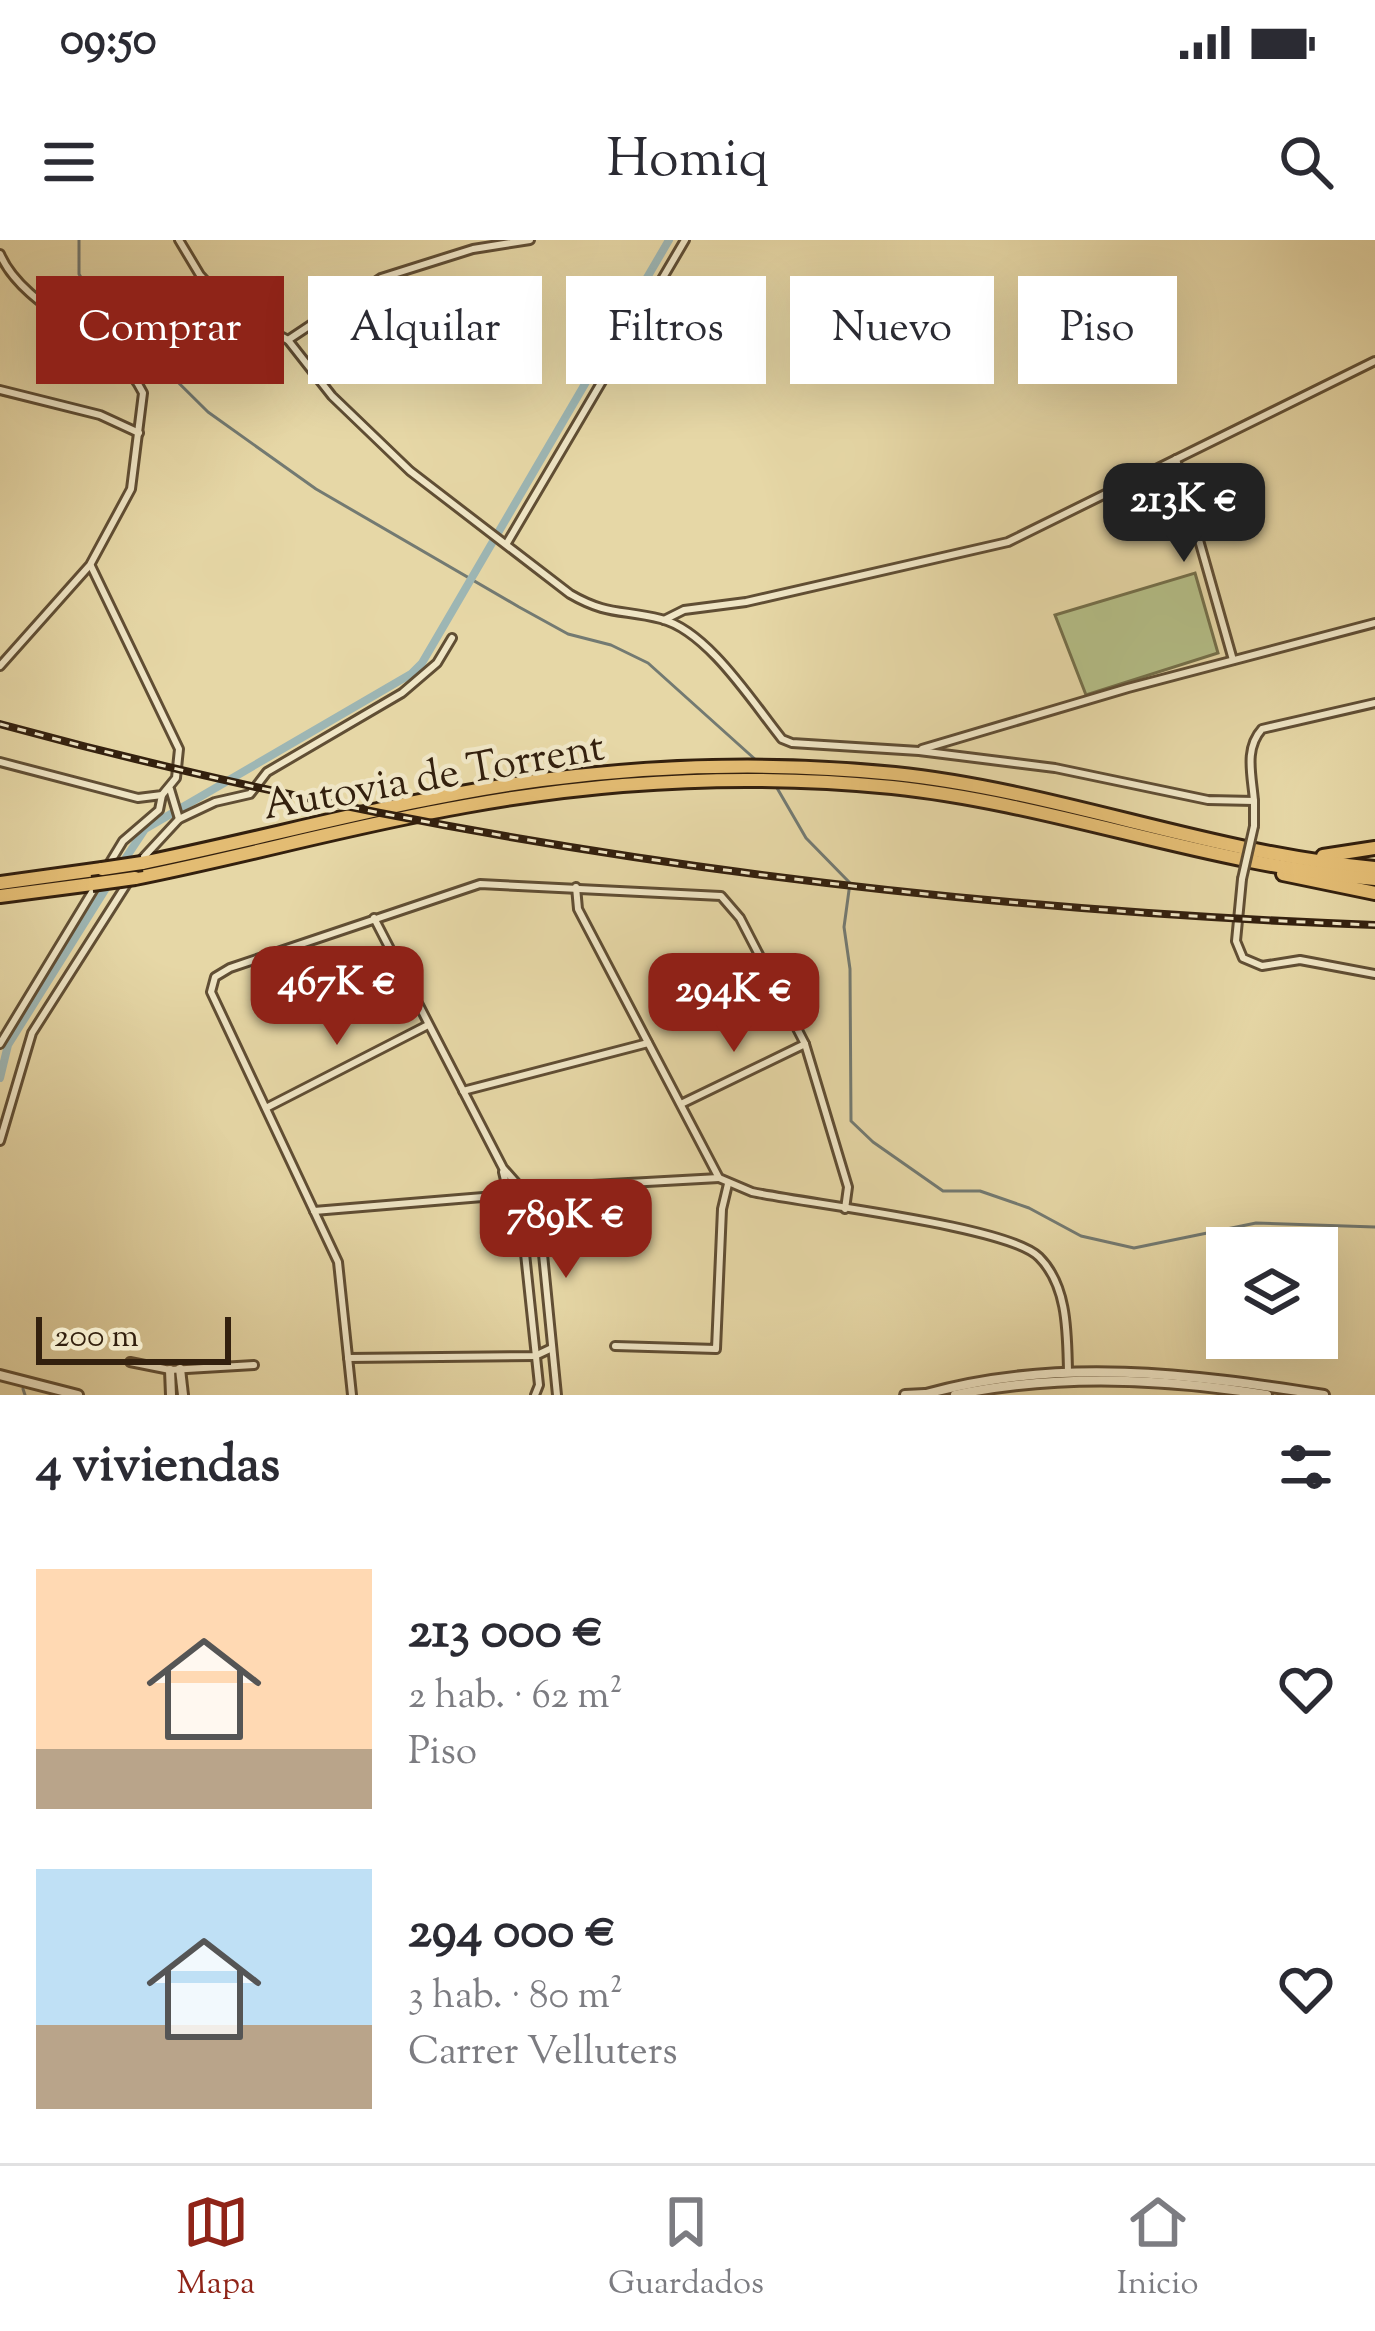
<!DOCTYPE html>
<html lang="es">
<meta charset="utf-8">
<style>
:root{--surface:#fff;--page:#f7f7f7;--text:#2b2b33;--muted:#7c7c81;--line:#e1e1e2;--accent:#8f2418}
body{margin:0;font-family:"Sorts Mill Goudy",serif;background:var(--page);color:var(--text);height:100vh;display:flex;flex-direction:column;font-size:45px;white-space:nowrap}
*{box-sizing:border-box;margin:0}
p{font-size:39px;color:var(--muted)}
.icon{flex:none;width:66px;height:66px;fill:none;stroke:currentColor;stroke-width:2;stroke-linecap:round;stroke-linejoin:round}
.map{position:relative;height:1155px;overflow:hidden}
.drawer{display:flex;flex-direction:column;background:var(--surface);flex:1}
.drawer>*{flex:none}
.banner{position:absolute;left:36px;top:36px;width:1305px;height:108px;display:flex;gap:24px}
.fabs{position:absolute;left:1206px;top:987px;display:grid;gap:24px}
.fabs a{display:grid;place-items:center;width:132px;height:132px;border-radius:0px;background:var(--surface);box-shadow:0 12px 48px #0002;font-size:60px}
.scale{position:absolute;left:36px;bottom:30px;width:195px;box-sizing:border-box;padding-left:12px;border:6px solid #33200e;border-top:0;font-size:33px;line-height:42px;white-space:nowrap;color:#33200e;-webkit-text-stroke:9px #efe5c5;paint-order:stroke}
.price{position:absolute;translate:-50% -102px;padding:0 27px;border-radius:24px;background:var(--accent);color:#fff;font-size:39px;line-height:78px;filter:drop-shadow(0 3px 6px #0008)}
.price::after{content:'';position:absolute;left:50%;top:72px;width:36px;height:27px;margin-left:-18px;background:inherit;clip-path:polygon(0 0,100% 0,50% 100%)}
.price.selected{background:#222;color:#fff}
ul{padding:0;list-style:none}
li{display:flex;align-items:center;gap:36px;height:300px;padding:0 36px}
li span{display:grid;place-items:center;flex:none;width:336px;height:240px;border-radius:0px;color:#555}
li>.icon{margin-inline-start:auto}
span .icon{width:144px;height:144px;fill:#fffc;stroke-width:1}
li b{font-size:51px}
h2{display:flex;justify-content:space-between;align-items:center;height:144px;padding:0 36px;font-size:51px}
.tag{padding:0 42px;border-radius:0px;background:var(--surface);box-shadow:0 12px 48px #0002;font-size:42px;line-height:108px}
.tag.selected{background:var(--accent);color:#fff}
.status{display:flex;justify-content:space-between;align-items:center;height:84px;padding:0 60px;background:var(--surface);direction:ltr}
.status svg{height:33px;fill:currentColor}
header{display:flex;justify-content:space-between;align-items:center;height:156px;padding:0 36px;background:var(--surface);font-size:54px;font-weight:600}
.dock{display:flex;justify-content:space-around;align-items:center;height:168px;border-top:3px solid var(--line);background:var(--surface);font-size:33px;color:var(--muted)}
.dock a{display:grid;justify-items:center;gap:6px}
.dock .selected{color:var(--accent)}
.map>svg:first-child{display:block}
.green{fill:#b4be87;stroke:#746f4a;stroke-width:3}
.lines{fill:none;stroke-linecap:round;stroke-linejoin:round}
.stream{stroke:#737a72;stroke-width:3}
.canal{stroke:#9db6b4;stroke-width:8}
.minor-casing{stroke:#604e34;stroke-width:12}
.tertiary-casing{stroke:#604e34;stroke-width:14}
.motorway-casing{stroke:#33200e;stroke-width:18}
.minor{stroke:#efe5c5;stroke-width:6}
.tertiary{stroke:#efe5c5;stroke-width:8}
.motorway{stroke:#e3bc73;stroke-width:12}
.rail-casing{stroke:#33200e;stroke-width:8}
.rail{stroke:#efe5c5;stroke-width:3;stroke-dasharray:9;stroke-linecap:butt}
.minor-bridge-casing{stroke:#604e34;stroke-width:12;stroke-linecap:butt}
.motorway-bridge-casing{stroke:#33200e;stroke-width:18;stroke-linecap:butt}
.minor-bridge{stroke:#efe5c5;stroke-width:6}
.motorway-bridge{stroke:#e3bc73;stroke-width:12}
.labels{text-anchor:middle;stroke-width:9;stroke-linejoin:round;paint-order:stroke}
.street-label{font-size:42px;fill:#33200e;stroke:#efe5c5}
</style>
<div class="status"><b>09:50</b><svg viewBox="0 0 49 12"><path d="M0 12V9h3v3zM5 12V6h3v6zM10 12V3h3v9zM15 12V0h3v12zM26 1h20v11H26zM47 4h2v5h-2z"/></svg></div>
<header><svg class="icon" aria-label="menu" viewBox="0 0 24 24"><path d="M4 6h16M4 12h16M4 18h16"/></svg>Homiq<svg class="icon" aria-label="search" viewBox="0 0 24 24"><circle cx="10" cy="10" r="6"/><path d="M15 15l6 6"/></svg></header>
<div class="map">
<svg width="1375" height="1155" viewBox="0 0 1375 1155">
<rect width="100%" height="100%" fill="#e6d7a6"/>
<filter id="stains"><feTurbulence type="fractalNoise" baseFrequency=".00167" numOctaves="4"/><feColorMatrix values="0 0 0 0 .2 0 0 0 0 .09 0 0 0 0 .02 0 0 0 .5 -.17"/></filter>
<radialGradient id="worn" r=".72"><stop offset=".6" stop-color="#630" stop-opacity="0"/><stop offset="1" stop-color="#630" stop-opacity=".3"/></radialGradient>
<path class="green" d="M1195,333L1218,413L1086,455L1055,375Z"/>
<g class="lines">
<g class="stream">
<path d="M79,0V34L93,58L208,172L316,249L519,367L568,394L611,405L648,423L757,521"/>
<path d="M777,548L806,598L850,643L844,687L850,729L851,881L873,902L943,951H980L1029,968L1081,996L1134,1008L1256,983L1375,987"/>
<path d="M23,1149L25,1155"/>
</g>
<g class="canal">
<path d="M121,625L145,589L411,434L422,423L669,0"/>
<path d="M0,838L8,805L110,642"/>
</g>
<defs>
<g id="minor">
<path d="M179,0L200,35L233,71L288,100L332,156L410,231L570,354C608,376 622,369 661,379C708,391 753,463 782,499L792,503L919,511L1055,528L1208,560L1254,561C1252,535 1244,509 1262,489L1375,463"/>
<path d="M0,14C24,71 117,98 143,153L131,249L90,325L0,426"/>
<path d="M288,100L381,38L473,9L530,0"/>
<path d="M0,150L100,175L139,193"/>
<path d="M1176,219L1233,420"/>
<path d="M507,303L685,0"/>
<path d="M664,380L684,370L746,362L1008,302L1375,121"/>
<path d="M922,509L1128,448L1375,383"/>
<path d="M0,522L138,558L162,555L176,538L179,509L91,326"/>
<path d="M170,549L179,579"/>
<path d="M1254,586V561"/>
<path d="M141,620L179,579L215,562L250,554L267,532L402,453L437,423L452,398"/>
<path d="M1242,639L1236,701L1243,718L1262,726L1300,720L1375,734"/>
<path d="M576,647L578,669L719,938L752,952C807,964 1009,986 1039,1017C1068,1046 1067,1093 1068,1131"/>
<path d="M374,678L503,928L526,954"/>
<path d="M0,804L123,601L159,570L162,555"/>
<path d="M463,851L648,803"/>
<path d="M681,864L805,804"/>
<path d="M266,868L428,785"/>
<path d="M0,901L32,793L128,642"/>
<path d="M503,932L511,965"/>
<circle cx="529" cy="966" r="12"/>
<path d="M529,954L556,947L719,938"/>
<path d="M485,957L512,966"/>
<path d="M542,964L566,949"/>
<path d="M314,971L520,954"/>
<path d="M539,974L557,1155"/>
<path d="M521,976L539,1145L535,1155"/>
<path d="M615,1106L716,1109L722,969L728,944"/>
<path d="M348,1118L535,1116L552,1108"/>
<path d="M130,1122L170,1130L254,1125"/>
<path d="M352,1155L338,1022L211,752L215,737L230,728L480,644L721,656L740,678L805,804L848,947L845,969"/>
</g>
<g id="tertiary">
<path d="M180,1129L183,1155"/>
<path d="M170,1130L171,1155"/>
<path d="M0,1135L78,1155"/>
<path d="M926,1154C1058,1117 1191,1134 1324,1155"/>
<path d="M905,1155L925,1154"/>
<path d="M955,1155C1058,1133 1164,1138 1267,1155"/>
</g>
<g id="motorway">
<path d="M1323,616L1375,608"/>
<path d="M142,623C275,596 407,558 542,540C659,525 778,522 895,534C1058,551 1212,614 1375,628"/>
<path d="M1283,634L1375,653"/>
<path d="M135,638C246,616 355,585 465,566C606,540 749,533 892,547C1055,564 1211,626 1375,639"/>
<path d="M0,643L102,629"/>
<path d="M0,656L92,644"/>
</g>
</defs>
<use href="#minor" class="minor-casing"/>
<use href="#tertiary" class="tertiary-casing"/>
<use href="#motorway" class="motorway-casing"/>
<use href="#minor" class="minor"/>
<use href="#tertiary" class="tertiary"/>
<use href="#motorway" class="motorway"/>
<defs>
<path id="rail" d="M0,484C447,606 912,668 1375,685"/>
</defs>
<use href="#rail" class="rail-casing"/>
<use href="#rail" class="rail"/>
<defs>
<path id="minor-bridge" d="M1242,639L1254,586"/>
<g id="motorway-bridge">
<path d="M102,629L142,623"/>
<path d="M92,644L135,638"/>
</g>
</defs>
<use href="#minor-bridge" class="minor-bridge-casing"/>
<use href="#motorway-bridge" class="motorway-bridge-casing"/>
<use href="#minor-bridge" class="minor-bridge"/>
<use href="#motorway-bridge" class="motorway-bridge"/>
</g>
<g class="labels">
<g class="street-label">
<text transform="translate(433 534) rotate(-10)" y="15">Autovia de Torrent</text>
</g>
</g>
<rect width="100%" height="100%" filter="url(#stains)"/>
<rect width="100%" height="100%" fill="url(#worn)"/>
</svg>
<div class="fabs">
<a><svg class="icon" aria-label="layers" viewBox="0 0 24 24"><path d="M12 4l9 5-9 5-9-5zM3 14l9 5 9-5"/></svg></a>
</div>
<div class="scale">200 m</div>
<b class="price selected" style="left:1184px;top:325px">213K €</b>
<b class="price" style="left:337px;top:808px">467K €</b>
<b class="price" style="left:734px;top:815px">294K €</b>
<b class="price" style="left:566px;top:1041px">789K €</b>
<div class="banner">
<a class="tag selected">Comprar</a>
<a class="tag">Alquilar</a>
<a class="tag">Filtros</a>
<a class="tag">Nuevo</a>
<a class="tag">Piso</a>
</div>
</div>
<section class="drawer">
<h2>4 viviendas<svg class="icon" aria-label="filters" viewBox="0 0 24 24"><path d="M4 7h16M4 17h16"/><circle cx="9" cy="7" r="2"/><circle cx="15" cy="17" r="2"/></svg></h2>
<ul>
<li><span style="background:linear-gradient(#ffd9b3 75%,#b9a48a 0)"><svg class="icon" aria-label="home" viewBox="0 0 24 24"><path d="M3 11l9-7 9 7M6 9v11h12V9"/></svg></span><div><b>213 000 €</b><p>2 hab. · 62 m²</p><p>Piso</p></div><svg class="icon" aria-label="heart" viewBox="0 0 24 24"><path d="M12 20l-8-8c-3-5 5-10 8-4 3-6 11-1 8 4z"/></svg></li>
<li><span style="background:linear-gradient(#bfe0f5 65%,#b9a48a 0)"><svg class="icon" aria-label="home" viewBox="0 0 24 24"><path d="M3 11l9-7 9 7M6 9v11h12V9"/></svg></span><div><b>294 000 €</b><p>3 hab. · 80 m²</p><p>Carrer Velluters</p></div><svg class="icon" aria-label="heart" viewBox="0 0 24 24"><path d="M12 20l-8-8c-3-5 5-10 8-4 3-6 11-1 8 4z"/></svg></li>
</ul>
</section>
<nav class="dock">
<a class="selected"><svg class="icon" aria-label="map" viewBox="0 0 24 24"><path d="M3 6l6-2 6 2 6-2v14l-6 2-6-2-6 2zM9 4v14M15 6v14"/></svg>Mapa</a>
<a><svg class="icon" aria-label="saved" viewBox="0 0 24 24"><path d="M7 4h10v16l-5-4-5 4z"/></svg>Guardados</a>
<a><svg class="icon" aria-label="home" viewBox="0 0 24 24"><path d="M3 11l9-7 9 7M6 9v11h12V9"/></svg>Inicio</a>
</nav>
